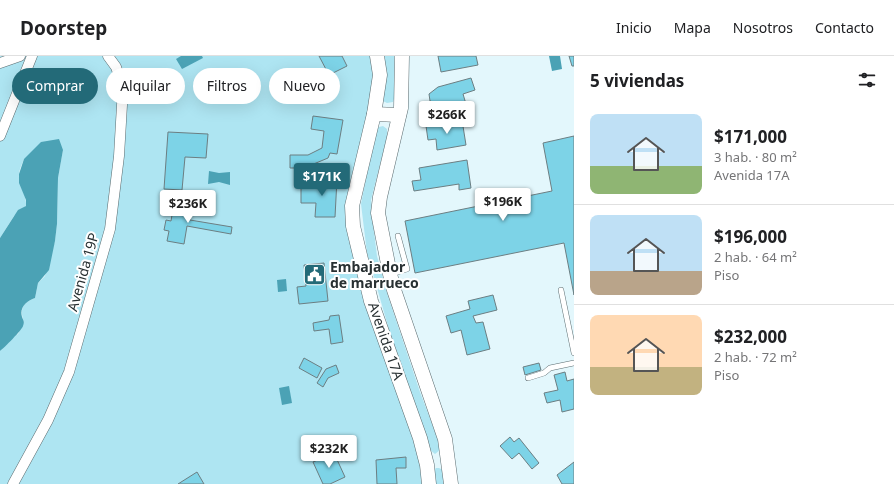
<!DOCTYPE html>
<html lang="es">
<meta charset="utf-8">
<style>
:root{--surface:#fff;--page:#f2f2f2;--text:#202124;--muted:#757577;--line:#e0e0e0;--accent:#236a78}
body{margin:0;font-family:"Noto Sans",sans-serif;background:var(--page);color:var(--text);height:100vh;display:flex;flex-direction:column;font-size:15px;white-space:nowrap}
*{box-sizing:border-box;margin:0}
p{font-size:13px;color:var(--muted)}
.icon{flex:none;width:22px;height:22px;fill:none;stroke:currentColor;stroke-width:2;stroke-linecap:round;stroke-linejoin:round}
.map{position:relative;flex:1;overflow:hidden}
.side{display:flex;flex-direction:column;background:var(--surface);width:320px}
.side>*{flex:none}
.top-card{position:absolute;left:12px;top:12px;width:380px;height:36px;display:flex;gap:8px}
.price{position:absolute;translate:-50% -34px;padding:0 9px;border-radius:4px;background:#fff;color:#222;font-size:13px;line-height:26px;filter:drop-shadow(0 1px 2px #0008)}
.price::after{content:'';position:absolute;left:50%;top:24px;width:12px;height:9px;margin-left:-6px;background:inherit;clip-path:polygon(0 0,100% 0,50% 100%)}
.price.active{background:var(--accent);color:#fff}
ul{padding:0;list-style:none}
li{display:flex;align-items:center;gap:12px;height:100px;padding:0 16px}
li+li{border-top:1px solid var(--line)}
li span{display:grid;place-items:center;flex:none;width:112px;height:80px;border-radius:8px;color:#555}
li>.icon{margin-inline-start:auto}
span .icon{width:48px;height:48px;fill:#fffc;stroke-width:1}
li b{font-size:17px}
h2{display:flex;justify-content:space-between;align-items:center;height:48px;padding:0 16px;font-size:17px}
.tag{padding:0 14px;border-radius:18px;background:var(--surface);box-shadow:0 4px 16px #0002;font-size:14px;line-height:36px}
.tag.active{background:var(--accent);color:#fff}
header{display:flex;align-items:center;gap:24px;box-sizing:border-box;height:56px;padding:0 20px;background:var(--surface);border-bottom:1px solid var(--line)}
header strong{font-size:19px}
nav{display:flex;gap:22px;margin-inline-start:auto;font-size:14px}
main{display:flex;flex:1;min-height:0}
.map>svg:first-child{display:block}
.green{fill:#aee5f2}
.water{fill:#4ba2b5}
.building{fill:#7dd3e7;stroke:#6c7e82}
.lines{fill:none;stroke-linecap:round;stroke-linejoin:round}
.service-casing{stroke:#5b6c70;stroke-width:6}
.minor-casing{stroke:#5b6c70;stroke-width:11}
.secondary-casing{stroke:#5b6c70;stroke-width:15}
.service{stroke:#fff;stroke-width:5}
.minor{stroke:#fff;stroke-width:10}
.secondary{stroke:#fff;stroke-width:14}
.labels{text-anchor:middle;stroke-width:4;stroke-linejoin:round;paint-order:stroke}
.poi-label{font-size:14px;font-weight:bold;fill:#283032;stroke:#fff;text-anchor:start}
.street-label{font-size:14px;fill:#283032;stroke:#fff}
</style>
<header>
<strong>Doorstep</strong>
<nav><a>Inicio</a><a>Mapa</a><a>Nosotros</a><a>Contacto</a></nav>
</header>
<main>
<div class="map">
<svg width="574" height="428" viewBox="0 0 574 428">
<rect width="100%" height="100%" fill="#e3f7fc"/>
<g class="green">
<path d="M0,0H377L353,170L429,428H0V295L12,282L18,278L24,266C19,253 23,247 35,242L38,227L45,220L55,185L57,168L58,122L63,94L24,103C22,108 19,114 19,119C18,130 27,138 26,150L14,160L0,182Z"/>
<path d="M383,0H394L395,39L393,46L387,47L383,45Z"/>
<path d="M383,70L387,73V81L371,144L373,168L377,200L388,240L420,336L440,389V394L435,398L429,393L396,298L367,197L361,148L375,75L379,71Z"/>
<path d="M436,412H439L443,414L447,428H435L433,415Z"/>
</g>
<g class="water">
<path d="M181,0H202L203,2L182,13L176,3Z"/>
<path d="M549,0H560L562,13L552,15Z"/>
<path d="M59,83L63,94L58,122L57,168L55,185L49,214L38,227L35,242C27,245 19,251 22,261C23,264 25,265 23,270C22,274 4,292 0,295V182L18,154L26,150V144L19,127V118L24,103L41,86Z"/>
<path d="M209,115L219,117L230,116V129L219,126L208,128Z"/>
<path d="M286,223L287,235L278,236L277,224Z"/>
<path d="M289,330L292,347L282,349L279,332Z"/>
</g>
<g class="building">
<path d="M319,0H342L347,10L329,19Z"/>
<path d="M438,0H476L478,9L441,16Z"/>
<path d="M569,0H574V10H572Z"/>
<path d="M471,22L475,34L463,38L466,48L452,52L430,45L429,38L438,31Z"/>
<path d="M313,60L343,64L337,98L330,97L328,102L304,112H290V99H308L322,92L324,75L311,73Z"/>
<path d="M462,64L466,89L437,94L436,83L428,84L426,70Z"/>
<path d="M168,76L208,78L206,102L185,101L182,134L164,133Z"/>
<path d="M574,80V239L564,187L415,217L405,165L552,135L543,87Z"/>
<path d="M467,104L471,132L459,134V128L414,135L412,125L421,124L419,112Z"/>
<path d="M314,123H337L335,161H315L316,147H301V130L314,131Z"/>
<path d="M174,147L192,150L190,164L232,171L231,178L187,170L184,188L167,185L169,175L164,174L166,164L171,165Z"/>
<path d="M324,207L328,245L299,248L297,231L306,230L304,209Z"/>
<path d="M493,239L497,254L473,260L476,267L483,266L490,293L467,299L461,274L451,277L446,260L470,253L468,245Z"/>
<path d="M339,259L343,286L331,288L329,273L314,275L313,267L329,264L330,260Z"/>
<path d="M304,302L322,312L317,322L299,312Z"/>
<path d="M539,307L541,314L525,319L523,311Z"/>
<path d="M336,309L339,317L328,322L323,331L317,327L326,313Z"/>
<path d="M565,316L567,325L574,323V353L562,356L560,344L547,347L544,337L558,334L554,319Z"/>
<path d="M510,381L514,386L519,382L539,407L532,413L519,397L512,403L500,390Z"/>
<path d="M334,397L345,421L330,428H323L313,406Z"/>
<path d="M406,401V412H396L397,428H377L376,404Z"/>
<path d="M574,406V428H562L557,419Z"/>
<path d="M197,416L204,428H178Z"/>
</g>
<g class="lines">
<defs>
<g id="service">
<path d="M391,218L407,213L398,180"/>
<path d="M561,234L574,297"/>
<path d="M528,322L544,317L550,312L574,307"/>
</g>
<g id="minor">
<path d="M0,7L20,0"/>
<path d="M0,80L32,0"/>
<path d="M13,428L48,364L69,316L110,173L119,100L123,32L116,11L108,0"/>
</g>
<g id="secondary">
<path d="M377,0L380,19L374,58L352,150L353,170L371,245L420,382L427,409L429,428"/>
<path d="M402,0L401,52L380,141L378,157L390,218L394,234L445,383L451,428"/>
<path d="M374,58L399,59"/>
</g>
</defs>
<use href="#service" class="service-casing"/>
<use href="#minor" class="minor-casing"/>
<use href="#secondary" class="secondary-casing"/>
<use href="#service" class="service"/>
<use href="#minor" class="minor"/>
<use href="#secondary" class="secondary"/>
</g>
<defs>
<symbol id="civic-square" viewBox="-11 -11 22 22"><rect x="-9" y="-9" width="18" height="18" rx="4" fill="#236a78" stroke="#fff"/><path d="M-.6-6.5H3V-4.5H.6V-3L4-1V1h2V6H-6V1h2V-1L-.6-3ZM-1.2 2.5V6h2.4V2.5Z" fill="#fff"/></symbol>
</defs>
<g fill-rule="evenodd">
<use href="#civic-square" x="302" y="206" width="25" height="25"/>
</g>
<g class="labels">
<g class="poi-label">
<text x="330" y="216">Embajador<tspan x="330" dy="16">de marrueco</tspan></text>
</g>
<g class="street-label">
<text transform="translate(83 216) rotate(-74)" y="5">Avenida 19P</text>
<text transform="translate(386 285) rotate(71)" y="5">Avenida 17A</text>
</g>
</g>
</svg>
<b class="price" style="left:447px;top:79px">$266K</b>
<b class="price active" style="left:322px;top:141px">$171K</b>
<b class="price" style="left:503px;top:166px">$196K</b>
<b class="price" style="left:188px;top:168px">$236K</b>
<b class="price" style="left:329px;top:413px">$232K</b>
<div class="top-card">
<a class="tag active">Comprar</a>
<a class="tag">Alquilar</a>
<a class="tag">Filtros</a>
<a class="tag">Nuevo</a>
</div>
</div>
<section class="side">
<h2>5 viviendas<svg class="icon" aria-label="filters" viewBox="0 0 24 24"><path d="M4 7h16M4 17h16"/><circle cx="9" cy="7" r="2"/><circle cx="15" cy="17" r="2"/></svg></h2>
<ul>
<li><span style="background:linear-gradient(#bfe0f5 65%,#8fb573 0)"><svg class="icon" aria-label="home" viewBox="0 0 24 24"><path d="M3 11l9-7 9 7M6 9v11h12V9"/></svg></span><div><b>$171,000</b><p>3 hab. · 80 m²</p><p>Avenida 17A</p></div></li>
<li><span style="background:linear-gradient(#bfe0f5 70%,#b9a48a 0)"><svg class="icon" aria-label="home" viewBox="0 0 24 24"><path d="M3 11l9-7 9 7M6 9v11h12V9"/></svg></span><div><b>$196,000</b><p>2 hab. · 64 m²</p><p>Piso</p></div></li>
<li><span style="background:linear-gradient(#ffd9b3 65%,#c2b280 0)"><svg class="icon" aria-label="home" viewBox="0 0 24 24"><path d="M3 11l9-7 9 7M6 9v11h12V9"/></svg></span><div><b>$232,000</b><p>2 hab. · 72 m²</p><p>Piso</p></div></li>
</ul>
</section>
</main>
